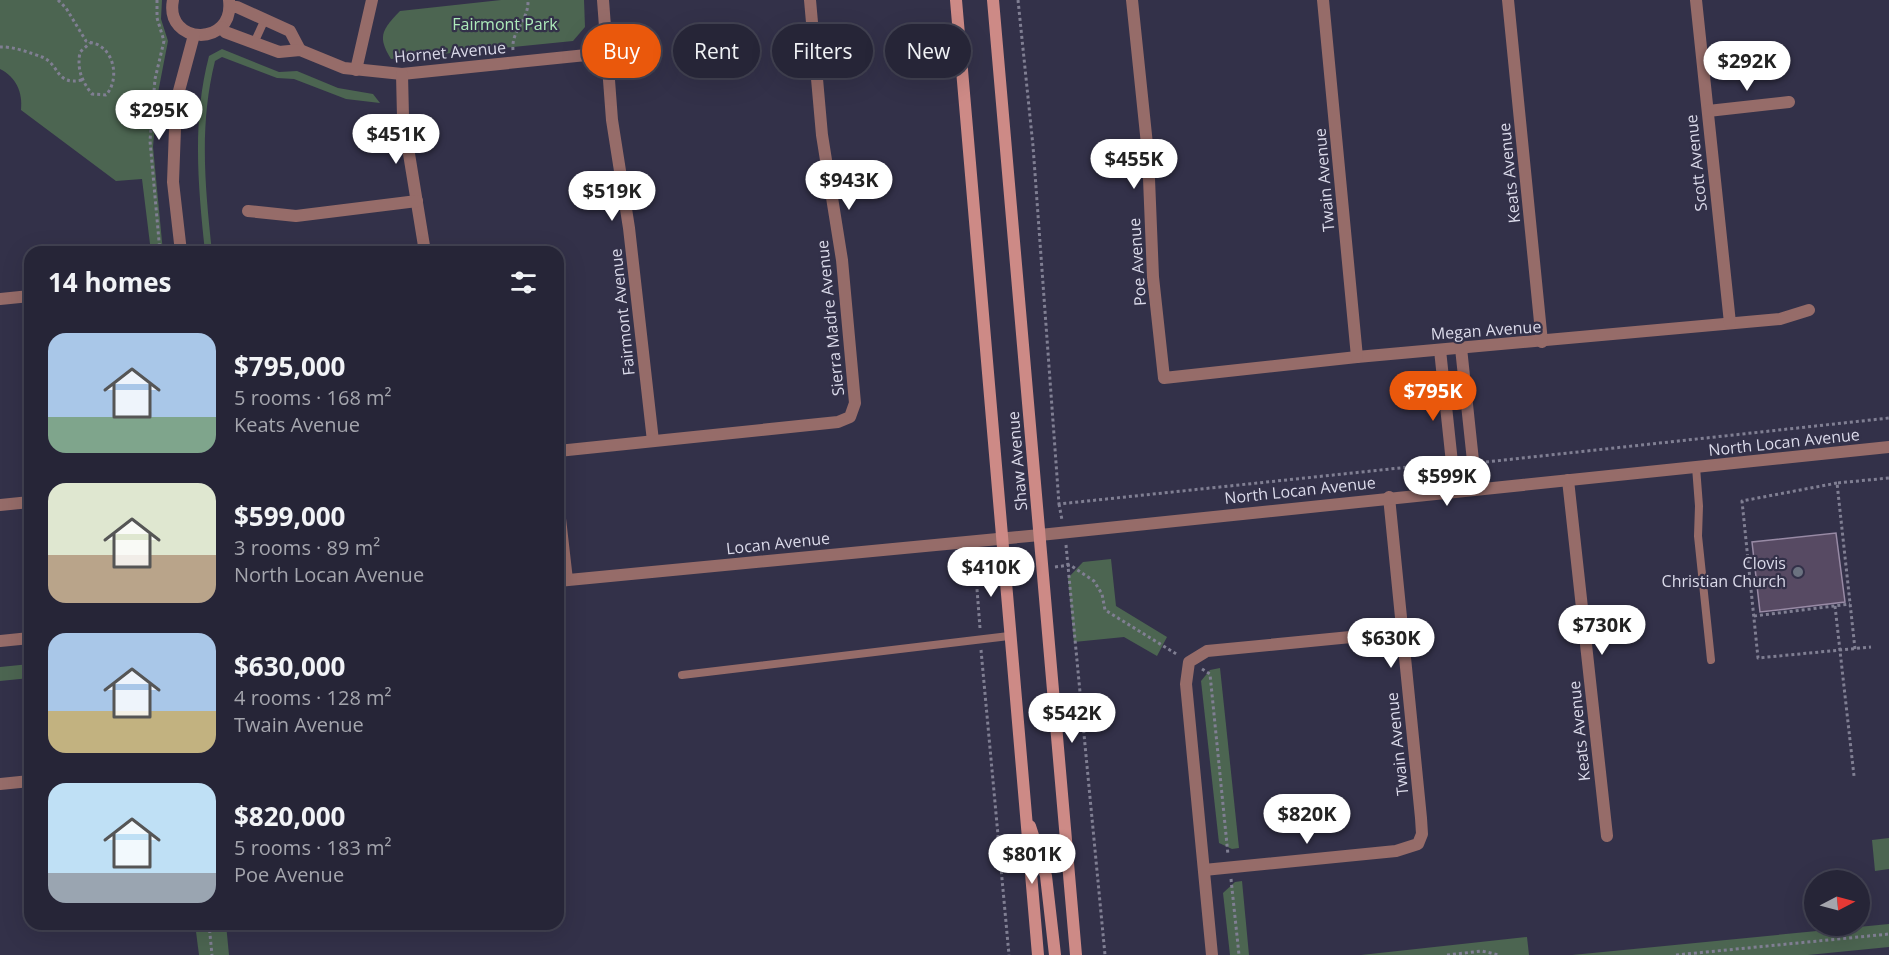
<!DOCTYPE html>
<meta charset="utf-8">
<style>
:root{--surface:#262537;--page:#323142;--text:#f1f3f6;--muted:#a4a5ad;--line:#424252;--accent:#ea580c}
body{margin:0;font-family:"Open Sans",sans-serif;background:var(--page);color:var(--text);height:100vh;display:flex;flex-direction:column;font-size:22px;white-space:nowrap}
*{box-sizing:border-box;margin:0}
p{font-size:20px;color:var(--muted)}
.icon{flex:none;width:33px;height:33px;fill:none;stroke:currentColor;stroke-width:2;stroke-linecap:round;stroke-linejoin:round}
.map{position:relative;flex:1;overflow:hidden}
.side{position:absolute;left:24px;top:246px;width:540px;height:684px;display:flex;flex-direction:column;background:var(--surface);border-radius:18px;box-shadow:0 6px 24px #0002,0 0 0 2px var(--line)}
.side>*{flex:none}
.top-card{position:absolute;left:582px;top:24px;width:570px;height:54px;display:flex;gap:12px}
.needle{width:39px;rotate:84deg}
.tools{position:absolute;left:1804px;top:870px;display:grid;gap:12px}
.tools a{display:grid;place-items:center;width:66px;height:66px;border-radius:50%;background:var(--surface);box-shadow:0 6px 24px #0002,0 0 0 2px var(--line);font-size:30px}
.price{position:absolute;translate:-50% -51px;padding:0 14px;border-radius:21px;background:#fff;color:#222;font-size:20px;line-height:39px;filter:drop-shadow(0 2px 3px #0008)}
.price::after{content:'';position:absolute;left:50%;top:36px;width:18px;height:14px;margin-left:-9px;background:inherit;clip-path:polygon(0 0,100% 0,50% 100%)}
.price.selected{background:var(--accent);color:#fff}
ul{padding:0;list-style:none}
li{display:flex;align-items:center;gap:18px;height:150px;padding:0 24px}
li span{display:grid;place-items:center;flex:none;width:168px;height:120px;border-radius:18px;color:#555}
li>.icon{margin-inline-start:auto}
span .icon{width:72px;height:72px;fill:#fffc;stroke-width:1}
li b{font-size:26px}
h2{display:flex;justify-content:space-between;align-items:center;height:72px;padding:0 24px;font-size:26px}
.chip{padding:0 21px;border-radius:27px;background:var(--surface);box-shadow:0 6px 24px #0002,0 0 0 2px var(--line);font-size:21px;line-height:54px}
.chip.selected{background:var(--accent);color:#fff}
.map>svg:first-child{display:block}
.green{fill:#4c6551}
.building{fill:#574a63;stroke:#988aa5;stroke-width:1.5}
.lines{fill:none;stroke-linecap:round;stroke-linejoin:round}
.path{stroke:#807f93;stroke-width:3;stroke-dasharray:3 3;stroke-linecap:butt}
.service{stroke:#966c69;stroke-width:8}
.minor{stroke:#966c69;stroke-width:12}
.tertiary{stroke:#966c69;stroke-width:12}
.secondary{stroke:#cd8a86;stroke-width:12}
.worship-dot{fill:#6b7280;stroke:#333149;stroke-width:2}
.labels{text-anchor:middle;stroke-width:4.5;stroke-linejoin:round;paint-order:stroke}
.park-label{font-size:16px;fill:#adeaba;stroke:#333149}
.street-label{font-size:16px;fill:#dbdaea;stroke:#333149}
.poi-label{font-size:16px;fill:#dbdaea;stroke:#333149;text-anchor:end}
</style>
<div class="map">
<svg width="1889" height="955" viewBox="0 0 1889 955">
<rect width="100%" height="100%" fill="#333149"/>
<g class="green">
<path d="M0,0H162L161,19L168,41L157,98L153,147L163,252H151L142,179L116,181L21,110C23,92 16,77 0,69Z"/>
<path d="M501,0H584L585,27L573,41L391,59C377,36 382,30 400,11Z"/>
<path d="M222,49L279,72L297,71L338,88L373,94L380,103L346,99L294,79L277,78L222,57L215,61C199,125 205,187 212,252H205C198,185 192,122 209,56Z"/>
<path d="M1111,559L1116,606L1167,637L1157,656L1124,637L1074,642L1068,578L1083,562Z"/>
<path d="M30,664V678L0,681V667Z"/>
<path d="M1220,668L1239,848L1232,849L1219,843L1201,681L1210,670Z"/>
<path d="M1889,838V869L1875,871L1872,840Z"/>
<path d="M1242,881L1249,955H1230L1223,893L1235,882Z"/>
<path d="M195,924H226L229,955H199Z"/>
<path d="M1889,924V947L1808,955H1572Z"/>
<path d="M1527,937L1529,955H1361Z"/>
</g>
<path class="building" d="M1836,533L1845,602L1760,612L1752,542Z"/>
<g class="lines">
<g class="path">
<path d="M58,0L66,8L86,41C90,43 96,43 100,46C116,56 118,82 106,95L92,94C81,80 77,69 80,52L90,43"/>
<path d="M157,0V18L164,41L155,79L150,141L160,252"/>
<path d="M1018,0L1033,146L1059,504L1428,465L1441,467"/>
<path d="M0,47C12,46 31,53 42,57C60,64 55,86 82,80"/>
<path d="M513,50C511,30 529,21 528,0"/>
<path d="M1486,462L1889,418"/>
<path d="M1837,483L1742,501L1758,658L1871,647"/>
<path d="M1059,504L1062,520"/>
<path d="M1066,545L1105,955"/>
<path d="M1055,567L1070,565L1094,581L1102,594L1105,610L1178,655"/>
<path d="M1016,570L1030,569"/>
<path d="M1835,606L1854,776"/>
<path d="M1754,616L1850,604"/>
<path d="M980,628L977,589L978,573L992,572"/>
<path d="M1855,649L1837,483L1889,478"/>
<path d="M981,650L1009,955"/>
<path d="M1202,669L1210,674L1228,855"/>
<path d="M1231,879L1239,955"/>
<path d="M209,924L212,955"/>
<path d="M1447,955L1482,951L1499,955"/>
<path d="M1676,955L1889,934"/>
</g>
<g class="service">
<path d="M254,43L265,19"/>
<path d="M1696,467L1699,506L1698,536L1711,660"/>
<path d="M682,675L1009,636"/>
</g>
<g class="minor">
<path d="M173,0C164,45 235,48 229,0"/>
<path d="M603,0L612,120L629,228L653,441"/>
<path d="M1132,0L1148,154L1153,277L1164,378L1357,357L1780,319L1809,310"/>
<path d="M1323,0L1357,357"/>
<path d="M1508,0L1542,342"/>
<path d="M1696,0L1730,323"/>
<path d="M230,7H237L290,31L300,50"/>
<path d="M222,27L225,32L279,52L300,50L344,68L402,74L606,53"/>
<path d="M356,70L372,0"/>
<path d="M402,74L403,117L425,252"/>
<path d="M1708,111L1789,102"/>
<path d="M248,211L296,216L417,201"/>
<path d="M181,252L173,182L176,102L194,35"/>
<path d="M0,299L30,296"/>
<path d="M1461,348L1476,489"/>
<path d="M1440,350L1455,491"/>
<path d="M558,451L838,422L850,417L855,403L842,260L822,135L810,0"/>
<path d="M1568,480L1607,836"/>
<path d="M558,501L567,580"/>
<path d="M0,505L30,502"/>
<path d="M0,784L30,781"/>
<path d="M1204,870L1396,851L1418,844L1422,834L1421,818L1389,497"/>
<path d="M1212,955L1186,684L1189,662L1207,651L1402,632"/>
</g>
<g class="tertiary">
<path d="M558,581L1040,535L1889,447"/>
<path d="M0,641L30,638"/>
</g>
<g class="secondary">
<path d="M956,0L1038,955"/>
<path d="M993,0L1076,955"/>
<path d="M1030,826L1046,876L1055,955"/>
</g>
</g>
<circle class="worship-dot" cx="1798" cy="572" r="6"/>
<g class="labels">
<g class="park-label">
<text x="505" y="30">Fairmont Park</text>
</g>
<g class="street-label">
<text transform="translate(450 52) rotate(-5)" y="6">Hornet Avenue</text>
<text transform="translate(1696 163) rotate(-96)" y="6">Scott Avenue</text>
<text transform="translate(1509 173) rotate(-96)" y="6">Keats Avenue</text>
<text transform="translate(1324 180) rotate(-95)" y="6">Twain Avenue</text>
<text transform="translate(1137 262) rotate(-94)" y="6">Poe Avenue</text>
<text transform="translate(622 312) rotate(-96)" y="6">Fairmont Avenue</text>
<text transform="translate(830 318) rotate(-96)" y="6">Sierra Madre Avenue</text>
<text transform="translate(1486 330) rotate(-4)" y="6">Megan Avenue</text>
<text transform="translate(1784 442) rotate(-6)" y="6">North Locan Avenue</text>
<text transform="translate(1017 461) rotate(-95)" y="6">Shaw Avenue</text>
<text transform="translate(1300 490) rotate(-6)" y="6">North Locan Avenue</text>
<text transform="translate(778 543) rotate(-6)" y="6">Locan Avenue</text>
<text transform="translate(1579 731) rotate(-96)" y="6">Keats Avenue</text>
<text transform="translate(1397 744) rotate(-96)" y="6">Twain Avenue</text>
</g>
<g class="poi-label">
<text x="1786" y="569">Clovis<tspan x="1786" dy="18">Christian Church</tspan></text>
</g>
</g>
</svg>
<div class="tools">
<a><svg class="needle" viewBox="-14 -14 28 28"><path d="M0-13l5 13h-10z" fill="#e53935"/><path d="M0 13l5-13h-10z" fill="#a4a5ad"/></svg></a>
</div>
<b class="price" style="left:1747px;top:92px">$292K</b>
<b class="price" style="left:159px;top:141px">$295K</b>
<b class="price" style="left:396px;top:165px">$451K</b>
<b class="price" style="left:1134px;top:190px">$455K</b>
<b class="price" style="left:849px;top:211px">$943K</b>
<b class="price" style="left:612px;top:222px">$519K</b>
<b class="price selected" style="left:1433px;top:422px">$795K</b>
<b class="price" style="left:1447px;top:507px">$599K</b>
<b class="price" style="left:991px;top:598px">$410K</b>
<b class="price" style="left:1602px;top:656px">$730K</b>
<b class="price" style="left:1391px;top:669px">$630K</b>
<b class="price" style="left:1072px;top:744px">$542K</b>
<b class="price" style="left:1307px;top:845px">$820K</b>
<b class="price" style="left:1032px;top:885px">$801K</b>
<div class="top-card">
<a class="chip selected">Buy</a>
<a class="chip">Rent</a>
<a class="chip">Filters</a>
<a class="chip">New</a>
</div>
<section class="side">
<h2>14 homes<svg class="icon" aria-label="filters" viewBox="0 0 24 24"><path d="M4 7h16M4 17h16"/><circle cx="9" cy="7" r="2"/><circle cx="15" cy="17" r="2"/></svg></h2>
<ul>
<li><span style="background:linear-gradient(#a9c7e8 70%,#7fa58c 0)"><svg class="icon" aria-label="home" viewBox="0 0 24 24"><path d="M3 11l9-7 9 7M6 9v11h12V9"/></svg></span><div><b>$795,000</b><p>5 rooms · 168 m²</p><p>Keats Avenue</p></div></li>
<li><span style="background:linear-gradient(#dfe7d0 60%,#b9a48a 0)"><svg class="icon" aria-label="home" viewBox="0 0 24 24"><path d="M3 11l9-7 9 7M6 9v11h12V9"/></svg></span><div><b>$599,000</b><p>3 rooms · 89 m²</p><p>North Locan Avenue</p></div></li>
<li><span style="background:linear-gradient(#a9c7e8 65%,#c2b280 0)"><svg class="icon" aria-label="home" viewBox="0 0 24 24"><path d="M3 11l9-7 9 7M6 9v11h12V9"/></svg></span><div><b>$630,000</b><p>4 rooms · 128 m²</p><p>Twain Avenue</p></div></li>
<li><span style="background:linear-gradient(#bfe0f5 75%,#9aa5b1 0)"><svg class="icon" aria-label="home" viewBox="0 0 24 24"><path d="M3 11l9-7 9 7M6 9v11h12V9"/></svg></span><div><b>$820,000</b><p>5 rooms · 183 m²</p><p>Poe Avenue</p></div></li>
</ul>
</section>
</div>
